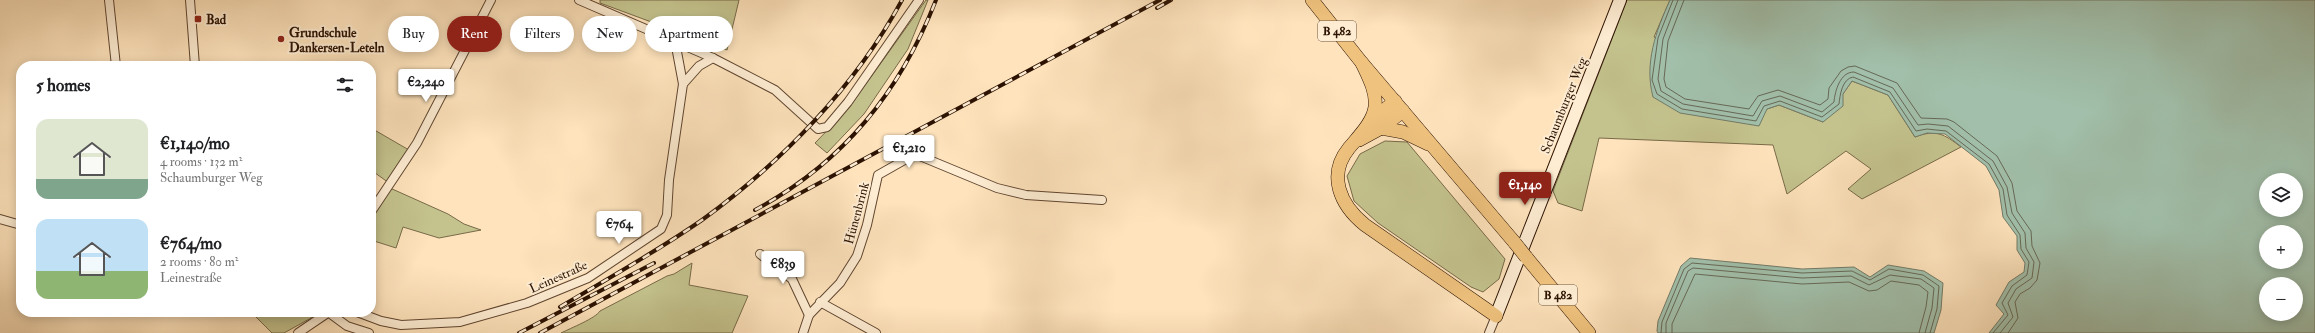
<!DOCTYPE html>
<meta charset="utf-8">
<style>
:root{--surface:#fff;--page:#f2f2f2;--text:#202124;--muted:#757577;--accent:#8f2418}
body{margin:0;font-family:"IM FELL Double Pica",serif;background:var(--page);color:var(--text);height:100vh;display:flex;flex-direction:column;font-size:15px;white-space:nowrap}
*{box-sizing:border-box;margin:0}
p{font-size:13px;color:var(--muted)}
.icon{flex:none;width:22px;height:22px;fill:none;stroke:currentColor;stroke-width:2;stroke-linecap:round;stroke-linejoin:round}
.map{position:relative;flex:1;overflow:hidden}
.sheet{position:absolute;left:16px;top:61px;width:360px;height:256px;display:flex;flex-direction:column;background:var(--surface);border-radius:16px;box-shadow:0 2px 10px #0003}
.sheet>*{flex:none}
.guide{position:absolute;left:388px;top:16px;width:380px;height:36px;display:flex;gap:8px}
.buttons{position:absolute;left:2259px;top:173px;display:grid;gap:8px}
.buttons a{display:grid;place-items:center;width:44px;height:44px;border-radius:50%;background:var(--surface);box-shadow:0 2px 10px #0003;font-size:20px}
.price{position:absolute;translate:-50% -34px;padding:0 9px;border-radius:4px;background:#fff;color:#222;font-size:13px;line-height:26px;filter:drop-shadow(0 1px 2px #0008)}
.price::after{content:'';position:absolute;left:50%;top:24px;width:12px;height:9px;margin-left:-6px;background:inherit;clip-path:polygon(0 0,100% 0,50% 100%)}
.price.current{background:var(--accent);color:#fff}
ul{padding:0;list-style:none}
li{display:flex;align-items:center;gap:12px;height:100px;padding:0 20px}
li span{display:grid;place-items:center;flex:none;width:112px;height:80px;border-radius:12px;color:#555}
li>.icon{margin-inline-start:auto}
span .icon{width:48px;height:48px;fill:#fffc;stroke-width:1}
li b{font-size:17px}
h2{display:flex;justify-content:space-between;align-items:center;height:48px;padding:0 20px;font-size:17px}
.chip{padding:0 14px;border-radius:18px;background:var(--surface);box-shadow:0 2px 10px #0003;font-size:14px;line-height:36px}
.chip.current{background:var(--accent);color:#fff}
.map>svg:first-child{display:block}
.green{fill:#c4c38e;stroke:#786a48}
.water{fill:#a1bfaa;stroke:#727a67;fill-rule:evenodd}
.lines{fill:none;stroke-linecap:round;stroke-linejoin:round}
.shore{stroke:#666856;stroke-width:1}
.street-casing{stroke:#604630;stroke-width:10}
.secondary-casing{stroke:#2c1202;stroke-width:14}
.primary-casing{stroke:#2c1202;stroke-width:14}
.street{stroke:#feedd3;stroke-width:8}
.secondary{stroke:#feedd3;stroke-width:12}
.primary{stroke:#efc27e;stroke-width:13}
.rail-casing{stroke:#2c1202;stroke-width:4}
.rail{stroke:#feedd3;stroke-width:2.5;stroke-dasharray:8;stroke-linecap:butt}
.primary-bridge-casing{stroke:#2c1202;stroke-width:14;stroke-linecap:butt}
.primary-bridge{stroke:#efc27e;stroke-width:13}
.poi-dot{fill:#8f2418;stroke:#feedd3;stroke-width:1.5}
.labels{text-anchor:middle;stroke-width:4;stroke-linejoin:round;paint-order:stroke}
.shield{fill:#feedd3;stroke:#6b5441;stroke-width:1}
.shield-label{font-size:12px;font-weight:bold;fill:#2c1202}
.poi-label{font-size:13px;font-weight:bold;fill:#2c1202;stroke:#feedd3;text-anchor:start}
.street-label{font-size:13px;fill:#2c1202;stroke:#feedd3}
</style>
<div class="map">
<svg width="2315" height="333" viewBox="0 0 2315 333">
<rect width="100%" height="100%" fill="#fee3bc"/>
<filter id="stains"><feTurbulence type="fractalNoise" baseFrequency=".005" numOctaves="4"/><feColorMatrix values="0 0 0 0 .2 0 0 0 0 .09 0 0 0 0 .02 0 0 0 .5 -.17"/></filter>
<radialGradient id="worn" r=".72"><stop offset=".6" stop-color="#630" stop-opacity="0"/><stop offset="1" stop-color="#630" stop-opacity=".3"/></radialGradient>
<g class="green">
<path d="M600,0H739L727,50L600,3Z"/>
<path d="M926,0H928L908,49L864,114L827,153L815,143L848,109Z"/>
<path d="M1627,0H1670L1654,37L1767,109L1779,105L1823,122L1852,81L1888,95L1915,137C1936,129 1944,134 1961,147L1862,199L1848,189L1871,169L1846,151L1787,194L1773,145L1599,138L1582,211L1558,203L1553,191Z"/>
<path d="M371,128L409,150L389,183L371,170Z"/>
<path d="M1385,141L1407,142L1505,259L1499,279L1483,292L1471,287L1378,223L1354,201L1347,176L1360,154Z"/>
<path d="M390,188L448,214L464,224L481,230L439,238L403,227L396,248L371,240V218Z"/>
<path d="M692,263L689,285L748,296L732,333H561C571,328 596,318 600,311L667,276L674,274Z"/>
<path d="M251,312H313L311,318L284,333H272Z"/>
</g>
<g class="water">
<path d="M1670,0H2315V333H1989L2004,314L1996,305L2009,282L2024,272L2025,263L2017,250V236L2003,217L1999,190L1986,166L1945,134L1927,133L1915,137L1888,95L1852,81L1843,94V106L1823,122L1779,105L1767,109L1759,126L1680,113L1653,97C1644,63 1656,31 1670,0ZM2266,180H2296V210H2266ZM2266,232H2296V262H2266ZM2266,284H2296V314H2266Z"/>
<path d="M1690,258L1802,269L1854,267L1870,277L1888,265L1924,271L1943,283L1941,310L1934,333H1658L1657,331L1658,321L1681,266Z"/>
</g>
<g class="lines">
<g class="shore">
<path d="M1673,0L1658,38L1652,80L1657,94L1682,109L1756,121L1764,106L1780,101L1822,117L1839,104C1840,95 1842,79 1853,77L1890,92L1916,131L1927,129L1946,131L1989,164L2003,189L2007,215L2020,235L2021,249L2029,262L2027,275L2012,286L2002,303L2008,315L1993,333"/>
<path d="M1678,0L1663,39L1658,79L1661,91L1683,104L1753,116L1762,101L1780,96L1822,112L1834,102C1835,91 1840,72 1854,72L1893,88L1918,125L1928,124L1948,126L1993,161L2007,187L2012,213L2025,233L2026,248L2034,262L2032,278L2016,289L2008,303L2013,317L2000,333"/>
<path d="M1684,0L1668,41L1664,79L1666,87L1685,99L1749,109L1758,96L1778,90L1820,105L1828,99L1829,88L1841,71L1848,67L1855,66L1897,83L1921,118L1947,119L1954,122L1997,156L2012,183L2017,211L2031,231L2032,246L2040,263L2037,280L2030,288L2020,294L2015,302L2018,318L2008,333"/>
<path d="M1661,333L1662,322L1684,269L1692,263L1802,273L1852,271L1870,280L1889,269L1923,275L1939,286L1937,309L1930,333"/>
<path d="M1666,333V323L1688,271L1693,268L1802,278L1851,276L1869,285L1890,275L1921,279L1934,288L1932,308L1925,333"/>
<path d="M1672,333V324L1695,274L1802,284L1849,282L1869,291L1877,290L1891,281L1919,285L1928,292L1926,307L1919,333"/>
</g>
<defs>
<g id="street">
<path d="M109,0L116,66"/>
<path d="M190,0L195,66"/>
<path d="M579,0L713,58L775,90L818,129L827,127L848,102L919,0"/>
<path d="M675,41L683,84"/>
<path d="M371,212L417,143L491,0"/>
<path d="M0,219L21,225"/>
<path d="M760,254L792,279L809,315"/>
<path d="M820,302L876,333"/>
<path d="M328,312L347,326L369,333"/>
<path d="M357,312L381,321L401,325L460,322L527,303L588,278L661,229L667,215L669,180L683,84L699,66L713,58"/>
<path d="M298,333L329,312"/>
<path d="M803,333L809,315L840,283L857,256L867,225L878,175L915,154L997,188L1026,195L1102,200"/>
<path d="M1489,333L1496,316"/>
</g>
<path id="secondary" d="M1496,316L1620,0"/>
<g id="primary">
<path d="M1312,0L1362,63L1515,243"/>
<path d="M1362,63C1368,76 1377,92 1375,107C1373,122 1359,136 1349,148C1327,175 1340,205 1365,225L1496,316"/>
<path d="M1370,122L1395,101"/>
<path d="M1381,128L1403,132L1428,144"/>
<path d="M1359,140L1381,128L1403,111"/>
<path d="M1526,257L1589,333"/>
</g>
</defs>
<use href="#street" class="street-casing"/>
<use href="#secondary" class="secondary-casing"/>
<use href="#primary" class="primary-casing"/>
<use href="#street" class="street"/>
<use href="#secondary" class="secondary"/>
<use href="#primary" class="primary"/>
<defs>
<g id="rail">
<path d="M1157,8L1171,0"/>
<path d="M755,210C843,163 900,92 936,0"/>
<path d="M560,307C607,279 656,252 702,220C782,162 855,87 902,0"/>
<path d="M519,333L654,263"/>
<path d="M540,333L1160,0"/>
</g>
</defs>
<use href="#rail" class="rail-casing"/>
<use href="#rail" class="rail"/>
<defs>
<path id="primary-bridge" d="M1515,243L1526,257"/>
</defs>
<use href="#primary-bridge" class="primary-bridge-casing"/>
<use href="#primary-bridge" class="primary-bridge"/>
</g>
<g class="poi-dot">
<rect x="194" y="15" width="8" height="8" rx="2"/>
<circle cx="281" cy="39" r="4"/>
</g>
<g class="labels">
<g class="shield">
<rect x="1318" y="21" width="38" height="20" rx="3"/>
<rect x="1539" y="285" width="38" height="20" rx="3"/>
</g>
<g class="shield-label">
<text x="1337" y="35">B 482</text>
<text x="1558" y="299">B 482</text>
</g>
<g class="poi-label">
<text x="206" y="24">Bad</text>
<text x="289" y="37">Grundschule<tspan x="289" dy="15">Dankersen-Leteln</tspan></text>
</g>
<g class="street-label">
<text transform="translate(1563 105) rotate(-68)" y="5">Schaumburger Weg</text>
<text transform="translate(856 213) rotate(-75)" y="5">Hünenbrink</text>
<text transform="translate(558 276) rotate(-24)" y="5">Leinestraße</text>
</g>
</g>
<rect width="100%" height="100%" filter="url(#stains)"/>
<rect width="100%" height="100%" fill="url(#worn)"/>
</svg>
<div class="buttons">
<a><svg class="icon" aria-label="layers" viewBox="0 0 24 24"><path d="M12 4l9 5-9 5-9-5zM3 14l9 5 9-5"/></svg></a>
<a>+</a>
<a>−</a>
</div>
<b class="price" style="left:426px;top:103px">€2,240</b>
<b class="price" style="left:909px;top:169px">€1,210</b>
<b class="price current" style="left:1525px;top:206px">€1,140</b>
<b class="price" style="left:619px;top:245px">€764</b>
<b class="price" style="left:783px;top:285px">€839</b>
<div class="guide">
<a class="chip">Buy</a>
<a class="chip current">Rent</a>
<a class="chip">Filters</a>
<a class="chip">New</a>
<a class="chip">Apartment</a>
</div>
<section class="sheet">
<h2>5 homes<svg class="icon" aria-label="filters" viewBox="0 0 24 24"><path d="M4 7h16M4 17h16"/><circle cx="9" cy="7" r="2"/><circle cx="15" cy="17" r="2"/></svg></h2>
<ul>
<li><span style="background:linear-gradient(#dfe7d0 75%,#7fa58c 0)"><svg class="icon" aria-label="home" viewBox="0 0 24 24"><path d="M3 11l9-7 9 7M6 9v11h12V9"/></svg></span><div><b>€1,140/mo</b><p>4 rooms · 132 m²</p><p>Schaumburger Weg</p></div></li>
<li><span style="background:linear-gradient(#bfe0f5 65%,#8fb573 0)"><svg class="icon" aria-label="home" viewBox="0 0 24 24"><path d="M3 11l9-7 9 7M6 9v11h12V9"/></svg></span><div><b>€764/mo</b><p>2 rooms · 80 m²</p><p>Leinestraße</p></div></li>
</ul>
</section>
</div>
